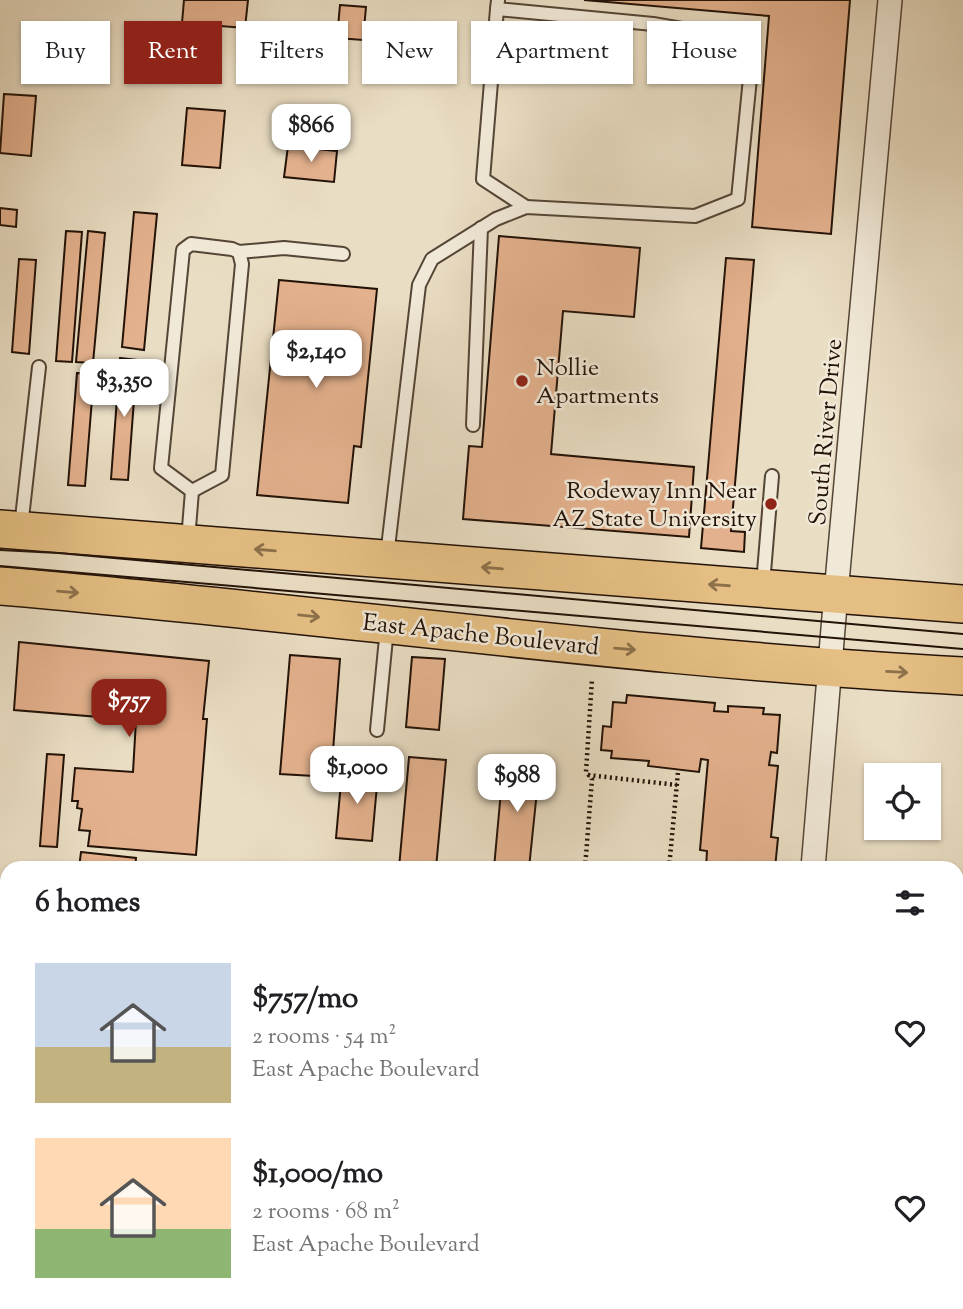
<!DOCTYPE html>
<meta charset="utf-8">
<style>
:root{--surface:#fff;--page:#f6f6f6;--text:#202124;--muted:#757577;--accent:#8f2418}
body{margin:0;font-family:"Sorts Mill Goudy",serif;background:var(--page);color:var(--text);height:100vh;display:flex;flex-direction:column;font-size:26px;white-space:nowrap}
*{box-sizing:border-box;margin:0}
p{font-size:23px;color:var(--muted)}
.icon{flex:none;width:38px;height:38px;fill:none;stroke:currentColor;stroke-width:2;stroke-linecap:round;stroke-linejoin:round}
.map{position:relative;flex:1;overflow:hidden}
.side{position:absolute;left:0px;top:861px;width:964px;height:448px;display:flex;flex-direction:column;background:var(--surface);border-radius:21px 21px 0 0;box-shadow:0 2px 5px #0004}
.side>*{flex:none}
.hud{position:absolute;left:21px;top:21px;width:922px;height:63px;display:flex;gap:14px}
.tools{position:absolute;left:864px;top:763px;display:grid;gap:14px}
.tools a{display:grid;place-items:center;width:77px;height:77px;border-radius:0px;background:var(--surface);box-shadow:0 2px 5px #0004;font-size:35px}
.price{position:absolute;translate:-50% -60px;padding:0 16px;border-radius:14px;background:#fff;color:#222;font-size:23px;line-height:46px;filter:drop-shadow(0 2px 4px #0008)}
.price::after{content:'';position:absolute;left:50%;top:42px;width:21px;height:16px;margin-left:-10px;background:inherit;clip-path:polygon(0 0,100% 0,50% 100%)}
.price.current{background:var(--accent);color:#fff}
ul{padding:0;list-style:none}
li{display:flex;align-items:center;gap:21px;height:175px;padding:0 35px}
li span{display:grid;place-items:center;flex:none;width:196px;height:140px;border-radius:0px;color:#555}
li>.icon{margin-inline-start:auto}
span .icon{width:84px;height:84px;fill:#fffc;stroke-width:1}
li b{font-size:30px}
h2{display:flex;justify-content:space-between;align-items:center;height:84px;padding:0 35px;font-size:30px}
.chip{padding:0 24px;border-radius:0px;background:var(--surface);box-shadow:0 2px 5px #0004;font-size:24px;line-height:63px}
.chip.current{background:var(--accent);color:#fff}
.map>svg:first-child{display:block}
.building{fill:#e3b18d;stroke:#231207;stroke-width:2}
.lines{fill:none;stroke-linecap:round;stroke-linejoin:round}
.service-casing{stroke:#544536;stroke-width:16}
.minor-casing{stroke:#544536;stroke-width:26}
.primary-casing{stroke:#231207;stroke-width:40}
.path{stroke:#231207;stroke-width:4.5;stroke-dasharray:2 3.5;stroke-linecap:butt}
.service{stroke:#f1e9d8;stroke-width:12}
.minor{stroke:#f1e9d8;stroke-width:23}
.primary{stroke:#e4be82;stroke-width:37}
.tram{stroke:#231207;stroke-width:2}
.oneway{stroke:#8d714b}
.poi-dot{fill:#8f2418;stroke:#f1e9d8;stroke-width:2.5}
.labels{text-anchor:middle;stroke-width:5;stroke-linejoin:round;paint-order:stroke}
.poi-label{font-size:24px;fill:#231207;stroke:#f1e9d8;text-anchor:start}
.street-label{font-size:24px;fill:#231207;stroke:#f1e9d8}
</style>
<div class="map">
<svg width="963" height="1309" viewBox="0 0 963 1309">
<rect width="100%" height="100%" fill="#e9ddc3"/>
<filter id="stains"><feTurbulence type="fractalNoise" baseFrequency=".00286" numOctaves="4"/><feColorMatrix values="0 0 0 0 .2 0 0 0 0 .09 0 0 0 0 .02 0 0 0 .5 -.17"/></filter>
<radialGradient id="worn" r=".72"><stop offset=".6" stop-color="#630" stop-opacity="0"/><stop offset="1" stop-color="#630" stop-opacity=".3"/></radialGradient>
<g class="building">
<path d="M184,0H248L245,28L182,23Z"/>
<path d="M584,0H850L831,234L752,227L769,16Z"/>
<path d="M340,5L366,7L363,40L337,38Z"/>
<path d="M4,94L36,96L31,156L0,153Z"/>
<path d="M187,108L225,111L220,168L182,165Z"/>
<path d="M288,146L337,151L334,182L284,177Z"/>
<path d="M0,208L17,210L16,227L0,225Z"/>
<path d="M134,212L157,214L144,350L122,347Z"/>
<path d="M66,231L82,232L72,362L56,361Z"/>
<path d="M88,231L105,233L93,363L76,362Z"/>
<path d="M499,236L640,248L634,317L563,311L551,454L694,467L689,537L463,519L469,446L482,447Z"/>
<path d="M726,258L754,260L731,531L745,532L744,552L701,548Z"/>
<path d="M19,259L36,260L29,354L12,352Z"/>
<path d="M279,280L377,289L361,447L354,446L348,503L257,495Z"/>
<path d="M120,358L137,360L128,480L111,479Z"/>
<path d="M77,373L94,374L85,486L68,485Z"/>
<path d="M19,642L209,661L203,719H207L196,855L88,846L90,831L79,830L82,809L77,808L78,801H72L75,768L133,772L136,720L14,710Z"/>
<path d="M290,655L340,659L331,777L280,774Z"/>
<path d="M412,657L445,659L439,730L406,727Z"/>
<path d="M627,695L715,703L714,711L728,712V706L764,708L763,714L780,715L777,753L771,752L769,765L778,766L771,837L778,838L775,868H706L707,851L700,850L708,760L701,759L699,772L648,766L649,761L611,758L612,751L601,750L603,726L611,727L613,702L626,703Z"/>
<path d="M47,754L64,755L57,847L40,846Z"/>
<path d="M409,757L446,760L436,868H399Z"/>
<path d="M504,758L540,762L529,868H494Z"/>
<path d="M342,771L378,774L372,841L336,838Z"/>
<path d="M81,852L136,858L135,868H79Z"/>
<path d="M963,936V995H958Z"/>
<path d="M4,1002H7V1035H1Z"/>
<path d="M2,1041H7V1074L0,1073Z"/>
<path d="M0,1080L7,1081V1113L0,1112Z"/>
<path d="M957,1105L963,1106V1153H957Z"/>
<rect x="0" y="1119" width="7" height="32"/>
<path d="M0,1158L7,1159V1191L0,1190Z"/>
<rect x="0" y="1197" width="7" height="34"/>
<path d="M957,1254L960,1255L959,1270H963V1305L929,1302H957Z"/>
<path d="M824,1302H860L859,1307L824,1304Z"/>
<path d="M865,1302H916L915,1309L865,1307Z"/>
</g>
<g class="lines">
<defs>
<g id="service">
<path d="M497,9L483,179L526,207"/>
<path d="M191,244L232,249L239,252L242,264L222,475L192,491L161,468L183,250Z"/>
<path d="M239,252L284,248L343,254"/>
<path d="M473,425L481,228"/>
<path d="M21,527L39,367"/>
<path d="M188,540L192,491"/>
<path d="M387,556L419,285L432,259L496,219L526,207L695,216L738,199L752,58L745,40L653,24L497,9L498,0"/>
<path d="M763,584L772,476"/>
<path d="M377,730L387,628"/>
<path d="M0,974H7"/>
<path d="M957,1210L963,1211"/>
</g>
<g id="minor">
<path d="M813,868L836,593L890,0"/>
<path d="M957,1053L963,1054"/>
<path d="M0,1291L7,1292"/>
<path d="M123,1302L205,1309"/>
<path d="M33,1309V1302"/>
<path d="M773,1309L774,1302"/>
</g>
<g id="primary">
<path d="M0,529L963,604"/>
<path d="M0,586C321,613 641,659 963,676"/>
</g>
</defs>
<use href="#service" class="service-casing"/>
<use href="#minor" class="minor-casing"/>
<use href="#primary" class="primary-casing"/>
<g class="path">
<path d="M588,775L677,785"/>
<path d="M585,868L592,779L586,772L592,679"/>
<path d="M669,868L678,772"/>
</g>
<use href="#service" class="service"/>
<use href="#minor" class="minor"/>
<use href="#primary" class="primary"/>
<g class="tram">
<path d="M0,550L58,553L963,634"/>
<path d="M0,566L963,649"/>
</g>
</g>
<defs><path id="oneway-shaft" d="M-6 0H5M1.5-3L5.5 0L1.5 3" fill="none" stroke-width="1.6" stroke-linecap="round" stroke-linejoin="round" transform="scale(1.75)"/></defs>
<g class="oneway">
<use href="#oneway-shaft" transform="translate(265 550) rotate(-175)"/>
<use href="#oneway-shaft" transform="translate(492 568) rotate(-175)"/>
<use href="#oneway-shaft" transform="translate(719 585) rotate(-176)"/>
<use href="#oneway-shaft" transform="translate(68 592) rotate(5)"/>
<use href="#oneway-shaft" transform="translate(309 616) rotate(6)"/>
<use href="#oneway-shaft" transform="translate(625 649) rotate(5)"/>
<use href="#oneway-shaft" transform="translate(897 672) rotate(3)"/>
</g>
<g class="poi-dot">
<circle cx="522" cy="381" r="7"/>
<circle cx="771" cy="504" r="7"/>
</g>
<g class="labels">
<g class="poi-label">
<text x="536" y="375">Nollie<tspan x="536" dy="28">Apartments</tspan></text>
<text x="757" y="498" text-anchor="end">Rodeway Inn Near<tspan x="757" dy="28">AZ State University</tspan></text>
</g>
<g class="street-label">
<text transform="translate(825 432) rotate(-85)" y="8">South River Drive</text>
<text transform="translate(481 634) rotate(6)" y="8">East Apache Boulevard</text>
</g>
</g>
<rect width="100%" height="100%" filter="url(#stains)"/>
<rect width="100%" height="100%" fill="url(#worn)"/>
</svg>
<div class="tools">
<a><svg class="icon" aria-label="locate" viewBox="0 0 24 24"><circle cx="12" cy="12" r="6"/><path d="M12 2v4M12 18v4M2 12h4M18 12h4"/></svg></a>
</div>
<b class="price" style="left:311px;top:164px">$866</b>
<b class="price" style="left:316px;top:390px">$2,140</b>
<b class="price" style="left:124px;top:419px">$3,350</b>
<b class="price current" style="left:129px;top:739px">$757</b>
<b class="price" style="left:357px;top:806px">$1,000</b>
<b class="price" style="left:517px;top:814px">$988</b>
<div class="hud">
<a class="chip">Buy</a>
<a class="chip current">Rent</a>
<a class="chip">Filters</a>
<a class="chip">New</a>
<a class="chip">Apartment</a>
<a class="chip">House</a>
</div>
<section class="side">
<h2>6 homes<svg class="icon" aria-label="filters" viewBox="0 0 24 24"><path d="M4 7h16M4 17h16"/><circle cx="9" cy="7" r="2"/><circle cx="15" cy="17" r="2"/></svg></h2>
<ul>
<li><span style="background:linear-gradient(#c9d6e8 60%,#c2b280 0)"><svg class="icon" aria-label="home" viewBox="0 0 24 24"><path d="M3 11l9-7 9 7M6 9v11h12V9"/></svg></span><div><b>$757/mo</b><p>2 rooms · 54 m²</p><p>East Apache Boulevard</p></div><svg class="icon" aria-label="heart" viewBox="0 0 24 24"><path d="M12 20l-8-8c-3-5 5-10 8-4 3-6 11-1 8 4z"/></svg></li>
<li><span style="background:linear-gradient(#ffd9b3 65%,#8fb573 0)"><svg class="icon" aria-label="home" viewBox="0 0 24 24"><path d="M3 11l9-7 9 7M6 9v11h12V9"/></svg></span><div><b>$1,000/mo</b><p>2 rooms · 68 m²</p><p>East Apache Boulevard</p></div><svg class="icon" aria-label="heart" viewBox="0 0 24 24"><path d="M12 20l-8-8c-3-5 5-10 8-4 3-6 11-1 8 4z"/></svg></li>
</ul>
</section>
</div>
